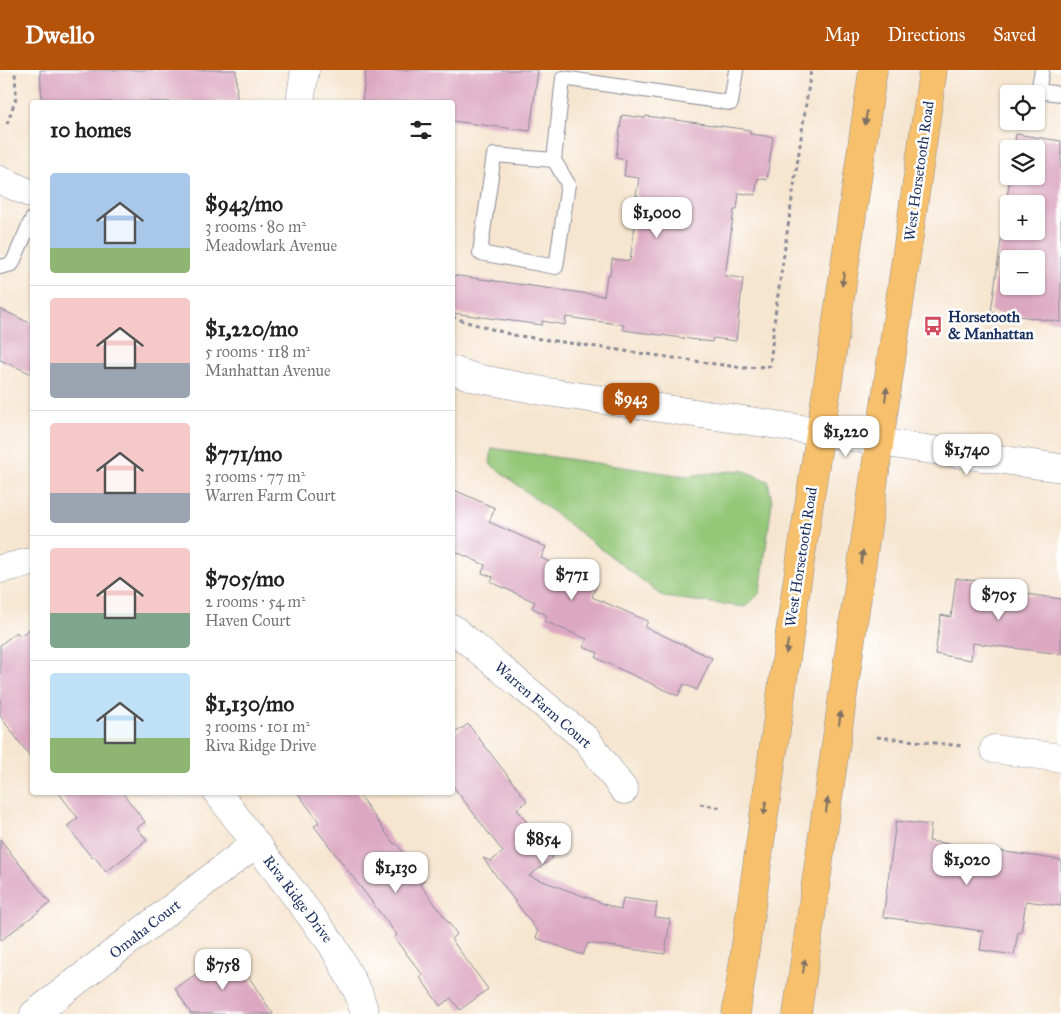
<!DOCTYPE html>
<meta charset="utf-8">
<style>
:root{--surface:#fff;--page:#f6f6f6;--text:#222;--muted:#767676;--line:#e0e0e0;--accent:#b45309}
body{margin:0;font-family:"IM FELL Great Primer",serif;background:var(--page);color:var(--text);height:100vh;display:flex;flex-direction:column;font-size:19px;white-space:nowrap}
*{box-sizing:border-box;margin:0}
p{font-size:16px;color:var(--muted)}
.icon{flex:none;width:28px;height:28px;fill:none;stroke:currentColor;stroke-width:2;stroke-linecap:round;stroke-linejoin:round}
.map{position:relative;flex:1;overflow:hidden}
.side{position:absolute;left:30px;top:30px;width:425px;height:695px;display:flex;flex-direction:column;background:var(--surface);border-radius:5px;box-shadow:0 1px 4px #0004}
.side>*{flex:none}
.tools{position:absolute;left:1000px;top:15px;display:grid;gap:10px}
.tools a{display:grid;place-items:center;width:45px;height:45px;border-radius:5px;background:var(--surface);box-shadow:0 1px 4px #0004;font-size:25px}
.price{position:absolute;translate:-50% -42px;padding:0 11px;border-radius:10px;background:#fff;color:#222;font-size:16px;line-height:32px;filter:drop-shadow(0 1px 2px #0008)}
.price::after{content:'';position:absolute;left:50%;top:30px;width:15px;height:11px;margin-left:-8px;background:inherit;clip-path:polygon(0 0,100% 0,50% 100%)}
.price.active{background:var(--accent);color:#fff}
ul{padding:0;list-style:none}
li{display:flex;align-items:center;gap:15px;height:125px;padding:0 20px}
li+li{border-top:1px solid var(--line)}
li span{display:grid;place-items:center;flex:none;width:140px;height:100px;border-radius:5px;color:#555}
li>.icon{margin-inline-start:auto}
span .icon{width:60px;height:60px;fill:#fffc;stroke-width:1}
li b{font-size:21px}
h2{display:flex;justify-content:space-between;align-items:center;height:60px;padding:0 20px;font-size:21px}
header{display:flex;align-items:center;gap:30px;box-sizing:border-box;height:70px;padding:0 25px;background:var(--accent);color:#fff}
header strong{font-size:24px}
nav{display:flex;gap:28px;margin-inline-start:auto;font-size:18px}
.map>svg:first-child{display:block}
.green{fill:#94c778;stroke:#587b6b}
.building{fill:#dca8c1;fill-rule:evenodd}
.lines{fill:none;stroke-linecap:round;stroke-linejoin:round}
.service-casing{stroke:#888a96;stroke-width:16}
.minor-casing{stroke:#888a96;stroke-width:29}
.primary-casing{stroke:#888a96;stroke-width:29}
.path{stroke:#888a96;stroke-width:3;stroke-dasharray:4 4;stroke-linecap:butt}
.service{stroke:#fff;stroke-width:14}
.minor{stroke:#fff;stroke-width:28}
.primary{stroke:#f7c06c;stroke-width:28}
.oneway{fill:#7e7064}
.labels{text-anchor:middle;stroke-width:5;stroke-linejoin:round;paint-order:stroke}
.street-label{font-size:15px;fill:#1b2f5e;stroke:#fff}
.poi-label{font-size:15px;font-weight:bold;fill:#1b2f5e;stroke:#fff;text-anchor:start}
</style>
<header>
<strong>Dwello</strong>
<nav><a>Map</a><a>Directions</a><a>Saved</a></nav>
</header>
<div class="map">
<svg width="1061" height="944" viewBox="0 0 1061 944">
<rect width="100%" height="100%" fill="#fff"/>
<filter id="ink" filterUnits="userSpaceOnUse"><feTurbulence type="fractalNoise" baseFrequency=".02" numOctaves="2"/><feDisplacementMap in="SourceGraphic" scale="10" xChannelSelector="R" yChannelSelector="G"/><feConvolveMatrix kernelMatrix="1 2 1 2 8 2 1 2 1" color-interpolation-filters="sRGB"/></filter>
<filter id="wash" filterUnits="userSpaceOnUse"><feTurbulence type="fractalNoise" baseFrequency=".0096" numOctaves="4" result="noise"/><feDisplacementMap in="SourceGraphic" scale="20" xChannelSelector="R" yChannelSelector="G"/><feGaussianBlur stdDeviation="1.12" result="paint"/><feColorMatrix in="noise" values="0 0 0 0 0 0 0 0 0 0 0 0 0 0 0 0 0 1.4 0 .05"/><feComposite in="paint" operator="in"/></filter>
<g filter="url(#wash)">
<rect width="100%" height="100%" fill="#f6e5cf"/>
<path class="green" d="M492,378L685,406L742,400L768,411L772,432L760,523L745,537L664,527L490,394Z"/>
<g id="blocks">
<g class="building">
<path d="M40,0H236L237,30L204,32H42Z"/>
<path d="M366,0H538L530,61L452,51V32H362Z"/>
<path d="M622,45L645,48L646,46L750,60V64L773,67L767,110L758,108L755,125L739,123L737,140H734L725,206L743,208L736,271L713,268L712,272L623,260L624,255L566,247L565,255L542,251V255L452,243V205L604,226L607,205H610L612,189L630,191L639,126H636L639,108L624,106L626,90L616,88Z"/>
<path d="M1016,64L1061,71V252L991,242L1010,106H1036V79H1014ZM1009,134H1036V161H1009ZM1009,189H1036V216H1009Z"/>
<path d="M0,239L32,254V304L0,290Z"/>
<path d="M452,419L495,438L489,452L546,477L541,488L598,513L592,527L648,551L645,557L712,588L697,620L684,614L678,626L596,588L598,583L583,577L587,569L544,551L547,545L532,538L535,532L491,512L493,507L482,503L485,495L452,480Z"/>
<path d="M956,508L1012,516L1011,522L1061,529V584L973,573L971,590L935,584L941,545L951,547Z"/>
<path d="M32,557V689L0,646V575L17,562L20,566Z"/>
<path d="M468,654L527,731L517,739L553,788L529,806L621,840L623,828L657,833L655,847L670,849L665,884L588,873L583,885L536,868L538,862L483,788L491,791L503,782L452,715V665Z"/>
<path d="M58,722H122L145,752L137,758L147,770L106,802L94,786L92,788L67,756L78,748Z"/>
<path d="M297,722H357L394,774L396,773L424,811L420,814L457,864L451,869L488,919L460,940L451,928L440,936L420,907L423,905L394,868L397,865L314,756L319,752Z"/>
<path d="M896,751L931,755L929,771L1061,790V836L1026,831L1021,863L1018,862L1014,885L980,880L983,861L883,847Z"/>
<path d="M0,769L50,833L0,871Z"/>
<path d="M230,882L243,898L273,944H191L175,918Z"/>
</g>
</g>
</g>
<g filter="url(#ink)">
<use href="#blocks" fill-opacity="0" stroke="#888a96" stroke-width="1"/>
<g class="lines">
<defs>
<g id="service">
<path d="M1042,0L1038,21L1061,24"/>
<path d="M554,90L494,85L480,183L556,197L568,114L554,90L563,8L731,33L736,0"/>
<path d="M0,197L12,194L32,149"/>
</g>
<g id="minor">
<path d="M300,32L305,0"/>
<path d="M0,110L32,124"/>
<path d="M452,300L476,308L548,322L771,354L912,377L1061,398"/>
<path d="M0,499L32,492"/>
<path d="M452,558L586,669L624,720"/>
<path d="M994,679L1061,688"/>
<path d="M217,722L332,874L359,924L365,944"/>
<path d="M34,944L255,774"/>
</g>
<g id="primary">
<path d="M736,944L796,519L828,312L873,0"/>
<path d="M797,944L933,0"/>
</g>
</defs>
<use href="#service" class="service-casing"/>
<use href="#minor" class="minor-casing"/>
<use href="#primary" class="primary-casing"/>
<g class="path">
<path d="M7,54L16,28L15,0"/>
<path d="M452,247L470,253L513,265L744,298L770,296L775,245L811,0"/>
<path d="M877,667L963,676"/>
<path d="M700,734L722,738"/>
</g>
<use href="#service" class="service"/>
<use href="#minor" class="minor"/>
<use href="#primary" class="primary"/>
</g>
<defs><path id="oneway-solid" d="M-6-.8H1V-3.2L6.5 0L1 3.2V.8H-6Z" transform="scale(1.25)"/></defs>
<g class="oneway">
<use href="#oneway-solid" transform="translate(866 48) rotate(98)"/>
<use href="#oneway-solid" transform="translate(843 209) rotate(98)"/>
<use href="#oneway-solid" transform="translate(886 324) rotate(-82)"/>
<use href="#oneway-solid" transform="translate(862 487) rotate(-82)"/>
<use href="#oneway-solid" transform="translate(787 577) rotate(98)"/>
<use href="#oneway-solid" transform="translate(840 648) rotate(-82)"/>
<use href="#oneway-solid" transform="translate(827 735) rotate(-82)"/>
<use href="#oneway-solid" transform="translate(765 738) rotate(98)"/>
<use href="#oneway-solid" transform="translate(804 896) rotate(-82)"/>
</g>
</g>
<defs>
<symbol id="bus-bare" viewBox="-9 -9 18 18"><path d="M-5-6H5V4H4V6H2V4H-2V6H-4V4H-5ZM-3.5-4V0h7V-4ZM-3.5 1.2v1.5H-2V1.2ZM2 1.2v1.5H3.5V1.2Z" fill="#d1495b" stroke="#fff" stroke-width="2.5" paint-order="stroke"/></symbol>
</defs>
<g fill-rule="evenodd">
<use href="#bus-bare" x="919" y="242" width="28" height="28"/>
</g>
<g class="labels">
<g class="street-label">
<text transform="translate(919 101) rotate(-82)" y="5">West Horsetooth Road</text>
<text transform="translate(801 487) rotate(-81)" y="5">West Horsetooth Road</text>
<text transform="translate(543 635) rotate(41)" y="5">Warren Farm Court</text>
<text transform="translate(298 829) rotate(53)" y="5">Riva Ridge Drive</text>
<text transform="translate(145 859) rotate(-38)" y="5">Omaha Court</text>
</g>
<g class="poi-label">
<text x="948" y="252">Horsetooth<tspan x="948" dy="17">&amp; Manhattan</tspan></text>
</g>
</g>
</svg>
<div class="tools">
<a><svg class="icon" aria-label="locate" viewBox="0 0 24 24"><circle cx="12" cy="12" r="6"/><path d="M12 2v4M12 18v4M2 12h4M18 12h4"/></svg></a>
<a><svg class="icon" aria-label="layers" viewBox="0 0 24 24"><path d="M12 4l9 5-9 5-9-5zM3 14l9 5 9-5"/></svg></a>
<a>+</a>
<a>−</a>
</div>
<b class="price" style="left:657px;top:169px">$1,000</b>
<b class="price active" style="left:631px;top:355px">$943</b>
<b class="price" style="left:846px;top:388px">$1,220</b>
<b class="price" style="left:967px;top:406px">$1,740</b>
<b class="price" style="left:572px;top:531px">$771</b>
<b class="price" style="left:999px;top:551px">$705</b>
<b class="price" style="left:543px;top:795px">$854</b>
<b class="price" style="left:967px;top:816px">$1,020</b>
<b class="price" style="left:396px;top:824px">$1,130</b>
<b class="price" style="left:223px;top:921px">$758</b>
<section class="side">
<h2>10 homes<svg class="icon" aria-label="filters" viewBox="0 0 24 24"><path d="M4 7h16M4 17h16"/><circle cx="9" cy="7" r="2"/><circle cx="15" cy="17" r="2"/></svg></h2>
<ul>
<li><span style="background:linear-gradient(#a9c7e8 75%,#8fb573 0)"><svg class="icon" aria-label="home" viewBox="0 0 24 24"><path d="M3 11l9-7 9 7M6 9v11h12V9"/></svg></span><div><b>$943/mo</b><p>3 rooms · 80 m²</p><p>Meadowlark Avenue</p></div></li>
<li><span style="background:linear-gradient(#f6c9c9 65%,#9aa5b1 0)"><svg class="icon" aria-label="home" viewBox="0 0 24 24"><path d="M3 11l9-7 9 7M6 9v11h12V9"/></svg></span><div><b>$1,220/mo</b><p>5 rooms · 118 m²</p><p>Manhattan Avenue</p></div></li>
<li><span style="background:linear-gradient(#f6c9c9 70%,#9aa5b1 0)"><svg class="icon" aria-label="home" viewBox="0 0 24 24"><path d="M3 11l9-7 9 7M6 9v11h12V9"/></svg></span><div><b>$771/mo</b><p>3 rooms · 77 m²</p><p>Warren Farm Court</p></div></li>
<li><span style="background:linear-gradient(#f6c9c9 65%,#7fa58c 0)"><svg class="icon" aria-label="home" viewBox="0 0 24 24"><path d="M3 11l9-7 9 7M6 9v11h12V9"/></svg></span><div><b>$705/mo</b><p>2 rooms · 54 m²</p><p>Haven Court</p></div></li>
<li><span style="background:linear-gradient(#bfe0f5 65%,#8fb573 0)"><svg class="icon" aria-label="home" viewBox="0 0 24 24"><path d="M3 11l9-7 9 7M6 9v11h12V9"/></svg></span><div><b>$1,130/mo</b><p>3 rooms · 101 m²</p><p>Riva Ridge Drive</p></div></li>
</ul>
</section>
</div>
